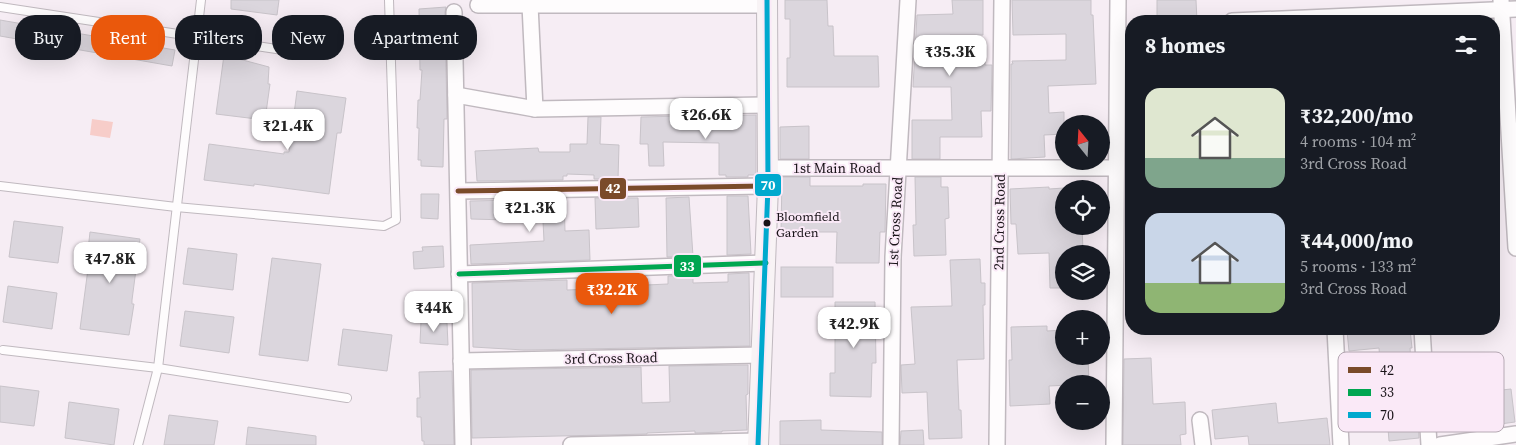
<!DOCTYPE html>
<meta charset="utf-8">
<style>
:root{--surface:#171b24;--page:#20242c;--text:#f1f3f6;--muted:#9ea1a6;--accent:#ea580c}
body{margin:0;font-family:"Source Serif 4",serif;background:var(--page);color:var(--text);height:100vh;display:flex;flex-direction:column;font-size:19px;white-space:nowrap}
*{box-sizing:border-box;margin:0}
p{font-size:16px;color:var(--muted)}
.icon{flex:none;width:28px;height:28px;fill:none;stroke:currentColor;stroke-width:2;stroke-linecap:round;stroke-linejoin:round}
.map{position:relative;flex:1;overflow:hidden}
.side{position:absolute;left:1125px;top:15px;width:375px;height:320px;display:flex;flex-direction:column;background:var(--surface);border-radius:20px;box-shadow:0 5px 20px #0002}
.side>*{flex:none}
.hud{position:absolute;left:15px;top:15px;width:475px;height:45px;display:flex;gap:10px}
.needle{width:32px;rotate:342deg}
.tools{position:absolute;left:1055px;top:115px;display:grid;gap:10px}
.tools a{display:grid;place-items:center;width:55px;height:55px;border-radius:50%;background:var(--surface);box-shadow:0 5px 20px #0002;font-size:25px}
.price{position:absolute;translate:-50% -42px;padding:0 11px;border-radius:10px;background:#fff;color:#222;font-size:16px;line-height:32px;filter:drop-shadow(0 1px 2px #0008)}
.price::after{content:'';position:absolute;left:50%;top:30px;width:15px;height:11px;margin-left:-8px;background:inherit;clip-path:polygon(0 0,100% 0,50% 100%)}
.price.on{background:var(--accent);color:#fff}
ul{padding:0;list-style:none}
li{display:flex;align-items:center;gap:15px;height:125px;padding:0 20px}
li span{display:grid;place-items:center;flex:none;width:140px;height:100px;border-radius:15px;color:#555}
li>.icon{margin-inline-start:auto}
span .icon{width:60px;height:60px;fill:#fffc;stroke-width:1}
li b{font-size:21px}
h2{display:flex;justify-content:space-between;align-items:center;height:60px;padding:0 20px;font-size:21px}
.chip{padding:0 18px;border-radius:20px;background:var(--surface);box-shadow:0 5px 20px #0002;font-size:18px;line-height:45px}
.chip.on{background:var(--accent);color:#fff}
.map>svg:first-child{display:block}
.green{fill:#f7cdc9}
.building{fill:#dbd6dd;stroke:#c8c3c9}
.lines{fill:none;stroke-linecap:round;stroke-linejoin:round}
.lane-casing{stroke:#c0b9bf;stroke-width:10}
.street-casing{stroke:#c0b9bf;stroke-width:18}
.secondary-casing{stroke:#c0b9bf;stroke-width:22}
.lane{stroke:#fefcfd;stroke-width:8}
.street{stroke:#fefcfd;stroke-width:15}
.secondary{stroke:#f8f3f5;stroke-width:20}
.bus-1-casing{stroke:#fae9f7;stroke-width:9}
.bus-2-casing{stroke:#fae9f7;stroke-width:9}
.bus-3-casing{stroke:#fae9f7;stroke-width:9}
.bus-1{stroke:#7a4b2a;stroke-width:5}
.bus-2{stroke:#00a651;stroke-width:5}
.bus-3{stroke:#00a9ce;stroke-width:5}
.bus-dot{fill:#191318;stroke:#fae9f7;stroke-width:2}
.labels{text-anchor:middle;stroke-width:4;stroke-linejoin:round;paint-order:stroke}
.bus-label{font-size:13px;fill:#191318;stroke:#fae9f7;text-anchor:start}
.street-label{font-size:14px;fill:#191318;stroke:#fae9f7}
.key{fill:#fae9f7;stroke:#b6a9b4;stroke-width:1}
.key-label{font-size:14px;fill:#191318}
.line-badge{stroke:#fae9f7;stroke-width:2}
.badge-label{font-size:14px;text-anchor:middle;font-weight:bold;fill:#fff}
</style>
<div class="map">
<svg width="1516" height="445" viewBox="0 0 1516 445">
<rect width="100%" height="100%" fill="#f6edf4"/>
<path class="green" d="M92,119L113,122L110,138L90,135Z"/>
<g class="building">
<path d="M231,0H279L277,15L231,9Z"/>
<path d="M785,0H827L828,26H833L834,56H878L879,87H787V58H790V19H785Z"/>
<path d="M952,0H983V35H950V62H985V65H992L991,111H981L982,137H940V159H912V120H952L951,87H913L917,15L953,14Z"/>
<path d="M1012,0H1091V15H1093L1096,84L1048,86L1049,113L1064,112V134L1044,135L1045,157L1011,159V64H1013L1012,61L1066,60V34L1013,35Z"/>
<path d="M1157,0H1196L1197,21H1157Z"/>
<path d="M446,7L445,12L447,119H444L443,167L421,166V160H418L419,128H417L418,100H420L422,70H420L419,9Z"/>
<path d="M0,20L175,50L172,66L0,36Z"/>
<path d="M224,55L269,67L268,84H270L265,120L216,114Z"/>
<path d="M297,91L346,98L341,133H337L329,194L254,184V186L204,180L209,144L284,154V152H289Z"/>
<path d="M756,115V175H748V177H726V175H719V143L663,142L664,166H649L648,144H640L641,117L684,116V118L721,119V116Z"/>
<path d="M588,117H601L600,144L619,145L618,179H594V175L567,174V176H563V180L477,181L475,151L538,148L539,152H570V144H587Z"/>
<path d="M809,126V159H780V127Z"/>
<path d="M782,177H810V186H863V184H886L885,232H880L879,263H836L837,232H781Z"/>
<path d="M915,177H941V187H948L949,218L945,219L946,255L914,256L913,225H916Z"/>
<path d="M1049,187V189L1064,188V226H1082L1083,251L1064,252V288H1050L1049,253L1018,254L1016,224H1011L1010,189Z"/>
<path d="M421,194H439L438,219L421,218Z"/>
<path d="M727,196H748L751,254L727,255Z"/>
<path d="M689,197L693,256L667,257L666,198Z"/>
<path d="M595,198H638L639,227L596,229Z"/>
<path d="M564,199L565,231L589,230L590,260L471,264L470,245L544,241L543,221L471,219L470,201Z"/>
<path d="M14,221L63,227L58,263L9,257Z"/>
<path d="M90,232L140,239L132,300V304H134L129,335L80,329L88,269L86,268Z"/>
<path d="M443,246L444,267L414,269L413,252L423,251L422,247Z"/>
<path d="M188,248L237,254L233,290L183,284Z"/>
<path d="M272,258L321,264L308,361L259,355Z"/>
<path d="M980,259L981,283H985V305H983L984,359L957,360L959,410H961L962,438L929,439L927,392L902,393L901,365L915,364L911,307L952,306L950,260Z"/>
<rect x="781" y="267" width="52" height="30"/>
<path d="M749,273L750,346L524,350L473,347L472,283L567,280V290L595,289L594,286L618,285V292L646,291V285L668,284V276L693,275V283L728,282V274Z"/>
<path d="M8,286L57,293L52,329L3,322Z"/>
<path d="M835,302H875L876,363H872L871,397L830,396V373H835Z"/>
<path d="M185,311L234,317L229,353L180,346Z"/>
<path d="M421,321L447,323L448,345L420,343Z"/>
<path d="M1047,326V331L1064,330V356H1088L1089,384L1049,386L1050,404L1010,406L1009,360H1012L1011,327Z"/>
<path d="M343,329L392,335L387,371L338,365Z"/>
<path d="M1371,329H1410L1412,348H1410L1412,376H1415L1419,438L1389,441L1386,403L1349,406L1347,379L1381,376L1379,348L1349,351L1347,331Z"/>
<path d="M1151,358L1153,404L1185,402L1186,434L1180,435L1181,445H1123L1124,359Z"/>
<path d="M748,365V394L746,395L747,430L722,431V432L695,433V431L647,433V434L472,438L471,370L641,367L642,403L670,402L669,366Z"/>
<path d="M452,371L454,445H424V441H422L421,417H417V398H420L419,372Z"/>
<path d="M0,386L39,391L34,426L0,422Z"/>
<path d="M1511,389L1515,422L1478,427L1474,393Z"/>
<path d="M69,402L119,409L114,445L65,438Z"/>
<path d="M1276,403L1278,423L1327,418L1330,445H1249L1248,436L1215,439L1212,410Z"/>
<path d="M169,415L218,421L214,445H164Z"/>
<path d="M821,420V430L882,432V445H780V421Z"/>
<path d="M248,427L316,436V445H246Z"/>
<path d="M923,430L924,445H900L901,431Z"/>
</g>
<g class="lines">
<defs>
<g id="lane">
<path d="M0,7L283,50"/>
<path d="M0,186L176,207L384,226L396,220L389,0"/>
<path d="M3,350L158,368L347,398"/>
<path d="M138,445L158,368L201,0"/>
</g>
<g id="street">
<path d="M1501,0L1516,248"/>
<path d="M478,5H767"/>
<path d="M530,5L535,109"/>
<path d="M454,12L463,445"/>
<path d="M1232,21L1516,9"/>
<path d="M456,95L535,109L767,105"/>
<path d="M769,168H1116"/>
<path d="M458,191L768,186"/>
<path d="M459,274L766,263"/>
<path d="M1335,329L1341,445"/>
<path d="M1422,329L1429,445"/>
<path d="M461,361L761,355"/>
<path d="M1200,420L1203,445"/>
<path d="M571,445L758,441"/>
<path d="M891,445L893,257L908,0"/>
<path d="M997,445L1002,0"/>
<path d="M1114,445L1118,0"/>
<path d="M1440,445L1516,434"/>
</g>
<path id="secondary" d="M758,445L768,186L767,0"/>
</defs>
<use href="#lane" class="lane-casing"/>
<use href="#street" class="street-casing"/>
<use href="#secondary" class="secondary-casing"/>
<use href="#lane" class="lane"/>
<use href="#street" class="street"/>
<use href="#secondary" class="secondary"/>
<defs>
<path id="bus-1" d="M458,191L768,186"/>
<path id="bus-2" d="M459,274L766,263"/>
<path id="bus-3" d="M758,445L768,186L767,0"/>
</defs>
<use href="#bus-1" class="bus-1-casing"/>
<use href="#bus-2" class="bus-2-casing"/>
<use href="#bus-3" class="bus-3-casing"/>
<use href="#bus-1" class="bus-1"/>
<use href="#bus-2" class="bus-2"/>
<use href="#bus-3" class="bus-3"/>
</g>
<circle class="bus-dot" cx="767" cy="223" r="4.5"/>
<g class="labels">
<g class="bus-label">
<text x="776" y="221">Bloomfield<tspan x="776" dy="16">Garden</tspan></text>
</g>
<g class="street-label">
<text x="837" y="173">1st Main Road</text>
<text transform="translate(895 222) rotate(-87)" y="5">1st Cross Road</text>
<text transform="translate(999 222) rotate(-89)" y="5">2nd Cross Road</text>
<text transform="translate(611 358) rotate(-1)" y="5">3rd Cross Road</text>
</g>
</g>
<rect x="1338" y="352" width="166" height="80" rx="8" class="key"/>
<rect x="1348" y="367" width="23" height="6" fill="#7a4b2a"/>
<rect x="1348" y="389" width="23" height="7" fill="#00a651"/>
<rect x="1348" y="412" width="23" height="6" fill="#00a9ce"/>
<g class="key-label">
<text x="1380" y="375">42</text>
<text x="1380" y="397">33</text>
<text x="1380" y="420">70</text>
</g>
<g class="line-badge">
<rect x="754" y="173" width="28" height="24" rx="5" fill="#00a9ce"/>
<rect x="599" y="177" width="28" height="23" rx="5" fill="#7a4b2a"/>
<rect x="673" y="254" width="29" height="24" rx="5" fill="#00a651"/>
</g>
<g class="badge-label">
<text x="768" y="190">70</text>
<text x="613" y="193">42</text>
<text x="687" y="271">33</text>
</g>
</svg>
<div class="tools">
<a><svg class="needle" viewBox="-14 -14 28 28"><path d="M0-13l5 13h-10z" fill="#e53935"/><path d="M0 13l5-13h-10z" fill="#9ea1a6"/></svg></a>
<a><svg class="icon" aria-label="locate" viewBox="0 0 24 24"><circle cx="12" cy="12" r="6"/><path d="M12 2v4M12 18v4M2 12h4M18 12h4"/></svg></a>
<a><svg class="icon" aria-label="layers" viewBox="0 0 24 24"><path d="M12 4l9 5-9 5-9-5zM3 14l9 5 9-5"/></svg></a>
<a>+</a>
<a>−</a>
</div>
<b class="price" style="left:950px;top:77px">₹35.3K</b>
<b class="price" style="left:706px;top:140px">₹26.6K</b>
<b class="price" style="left:288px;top:151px">₹21.4K</b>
<b class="price" style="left:530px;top:233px">₹21.3K</b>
<b class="price" style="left:110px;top:284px">₹47.8K</b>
<b class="price on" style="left:612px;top:315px">₹32.2K</b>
<b class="price" style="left:434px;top:333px">₹44K</b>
<b class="price" style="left:854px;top:349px">₹42.9K</b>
<div class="hud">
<a class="chip">Buy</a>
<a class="chip on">Rent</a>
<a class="chip">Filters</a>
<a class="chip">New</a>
<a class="chip">Apartment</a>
</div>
<section class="side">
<h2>8 homes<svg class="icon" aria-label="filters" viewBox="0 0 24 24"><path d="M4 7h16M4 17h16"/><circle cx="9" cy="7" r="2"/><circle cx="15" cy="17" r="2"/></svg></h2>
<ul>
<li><span style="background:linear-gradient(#dfe7d0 70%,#7fa58c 0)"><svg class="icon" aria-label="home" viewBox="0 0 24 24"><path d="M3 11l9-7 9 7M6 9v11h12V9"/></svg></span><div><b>₹32,200/mo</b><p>4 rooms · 104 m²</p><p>3rd Cross Road</p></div></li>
<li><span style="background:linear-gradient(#c9d6e8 70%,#8fb573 0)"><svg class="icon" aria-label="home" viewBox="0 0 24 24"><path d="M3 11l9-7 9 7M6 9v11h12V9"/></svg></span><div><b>₹44,000/mo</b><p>5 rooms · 133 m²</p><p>3rd Cross Road</p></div></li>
</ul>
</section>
</div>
